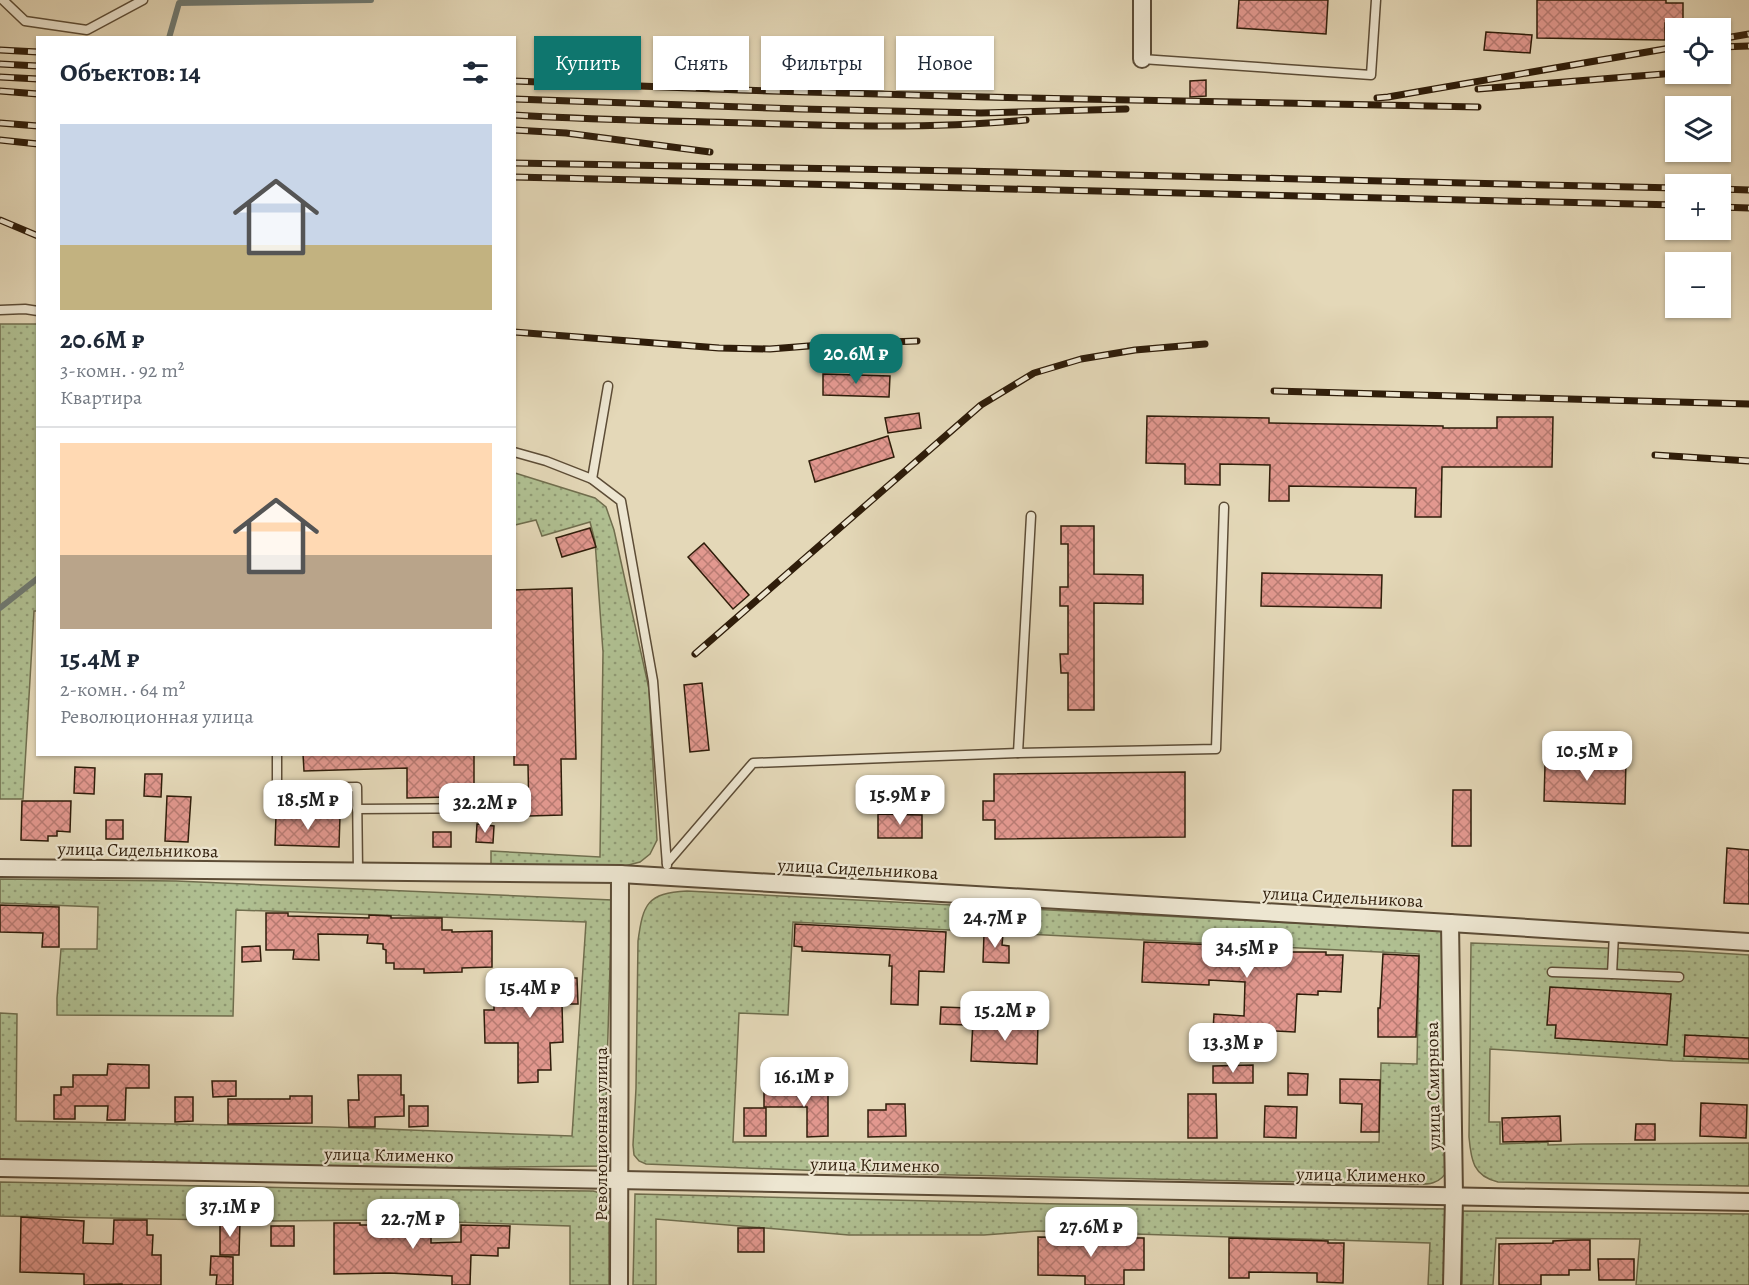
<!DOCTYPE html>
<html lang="ru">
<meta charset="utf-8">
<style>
:root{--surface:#fff;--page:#f2f2f3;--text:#1f2937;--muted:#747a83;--line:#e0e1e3;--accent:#0f766e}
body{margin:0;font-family:Alegreya,serif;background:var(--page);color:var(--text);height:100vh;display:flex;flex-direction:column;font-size:22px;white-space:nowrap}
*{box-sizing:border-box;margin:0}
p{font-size:20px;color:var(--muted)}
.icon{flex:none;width:33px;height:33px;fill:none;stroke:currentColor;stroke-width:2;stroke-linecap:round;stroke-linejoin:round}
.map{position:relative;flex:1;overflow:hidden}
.side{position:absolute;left:36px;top:36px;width:480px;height:720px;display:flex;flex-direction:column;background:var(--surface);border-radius:0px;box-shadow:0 2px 4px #0004}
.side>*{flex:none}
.hud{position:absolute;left:534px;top:36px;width:570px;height:54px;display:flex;gap:12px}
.buttons{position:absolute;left:1665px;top:18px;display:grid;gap:12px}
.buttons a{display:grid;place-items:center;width:66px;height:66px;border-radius:0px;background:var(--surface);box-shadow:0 2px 4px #0004;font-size:30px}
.price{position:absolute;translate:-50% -51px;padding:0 14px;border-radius:12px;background:#fff;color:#222;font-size:20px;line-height:39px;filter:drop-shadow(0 2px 3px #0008)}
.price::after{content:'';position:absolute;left:50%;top:36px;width:18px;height:14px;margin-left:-9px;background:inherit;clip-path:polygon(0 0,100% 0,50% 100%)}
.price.selected{background:var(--accent);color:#fff}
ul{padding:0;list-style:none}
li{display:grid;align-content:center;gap:12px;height:318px;padding:0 24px}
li+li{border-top:2px solid var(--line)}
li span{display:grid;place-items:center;height:186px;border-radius:0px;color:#555}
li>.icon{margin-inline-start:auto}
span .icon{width:108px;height:108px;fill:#fffc;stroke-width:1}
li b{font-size:26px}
h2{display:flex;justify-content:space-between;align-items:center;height:72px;padding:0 24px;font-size:26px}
.chip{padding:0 21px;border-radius:0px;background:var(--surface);box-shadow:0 2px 4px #0004;font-size:21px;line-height:54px}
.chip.selected{background:var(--accent);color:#fff}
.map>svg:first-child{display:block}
.grass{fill:url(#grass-dots);stroke:#706e4e;stroke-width:1.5;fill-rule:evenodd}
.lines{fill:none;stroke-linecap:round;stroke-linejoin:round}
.stream{stroke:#6f7a73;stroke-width:6}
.building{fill:url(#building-cross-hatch);stroke:#2f1d0a;stroke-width:1.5}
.service-casing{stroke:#5c4c36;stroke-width:11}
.minor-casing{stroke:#5c4c36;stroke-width:20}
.service{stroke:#ede6d1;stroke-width:8}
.minor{stroke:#ede6d1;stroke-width:16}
.rail-casing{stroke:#2f1d0a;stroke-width:7}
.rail{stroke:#ede6d1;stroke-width:4.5;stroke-dasharray:14;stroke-linecap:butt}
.labels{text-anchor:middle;stroke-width:4.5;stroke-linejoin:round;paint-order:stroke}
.street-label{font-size:18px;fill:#2f1d0a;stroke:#ede6d1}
</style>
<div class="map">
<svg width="1749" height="1285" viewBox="0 0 1749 1285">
<defs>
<pattern id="grass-dots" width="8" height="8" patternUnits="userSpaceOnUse" patternTransform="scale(1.5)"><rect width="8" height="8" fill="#b0c092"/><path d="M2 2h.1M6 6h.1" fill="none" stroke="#909b75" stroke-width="1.8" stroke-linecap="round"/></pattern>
<pattern id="building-cross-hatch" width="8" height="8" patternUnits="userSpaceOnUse" patternTransform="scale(1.5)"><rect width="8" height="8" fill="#e2988f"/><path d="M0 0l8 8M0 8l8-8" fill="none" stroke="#b87b73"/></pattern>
</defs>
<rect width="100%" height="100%" fill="#e4d8b8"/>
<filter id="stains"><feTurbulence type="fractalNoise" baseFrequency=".00333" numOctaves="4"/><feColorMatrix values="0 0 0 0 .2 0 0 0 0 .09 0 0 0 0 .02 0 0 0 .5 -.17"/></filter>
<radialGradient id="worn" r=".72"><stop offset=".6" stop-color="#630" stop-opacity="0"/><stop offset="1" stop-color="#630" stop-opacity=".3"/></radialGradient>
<g class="grass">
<path d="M0,324H38V611H34L23,799H0Z"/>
<path d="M515,473L595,498L606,507L614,530L649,689L657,840L650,854L640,862L617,868L491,866V851L600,857L603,652L595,541L590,522L542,536L536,520L515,525Z"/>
<path d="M0,879L176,881L612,900L604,1166L321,1169L0,1160V1013L17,1014L16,1121L329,1127L572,1136L586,922L236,910L233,1016L57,1015V998L61,949H97L98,907L0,903Z"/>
<path d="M687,891L1446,931L1448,1169C1439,1188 1423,1184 1404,1184L901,1174L646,1164L639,1161L634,1155L633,1145L636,1088L638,941C643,904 647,893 687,891ZM793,922L1419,954L1417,1064L1381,1063L1379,1142H733L739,1013L788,1015Z"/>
<path d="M1471,943L1685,951L1749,955V1063L1673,1061L1490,1049L1489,1122H1500V1144L1548,1142V1145L1582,1144L1749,1143V1186L1498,1182C1473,1176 1471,1160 1469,1137Z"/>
<path d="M0,1182L352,1189L593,1191C603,1193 607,1199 609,1208V1285H570V1226L392,1220L268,1221L0,1216Z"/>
<path d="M635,1194L1062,1204L1449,1209V1285H1428L1430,1243L1037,1231L984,1235H849L656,1219V1285H633Z"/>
<path d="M1463,1211L1749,1214V1285H1636L1640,1239L1496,1238L1493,1285H1462Z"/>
</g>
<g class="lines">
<g class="stream">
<path d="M169,38L179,3L371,0"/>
<path d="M0,608L38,578"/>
</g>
</g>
<g class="building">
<path d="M1239,0H1328L1326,34L1237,28Z"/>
<path d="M1537,0H1666V3H1683V23H1665V40L1537,38Z"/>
<path d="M1486,32L1532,35L1530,53L1484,50Z"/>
<path d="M1206,80V96L1190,97V81Z"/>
<path d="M823,374L890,376L889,397L823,395Z"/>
<path d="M919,413L921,428L888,433L885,418Z"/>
<path d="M1147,416L1269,418V423L1443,426V428H1497V417H1553L1552,467H1442L1441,517H1415L1416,488L1289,486V501H1269L1270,465L1220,464V485L1185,484V464L1146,463Z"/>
<path d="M888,436L894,457L815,482L809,461Z"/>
<path d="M1061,526H1094V574L1143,575V604L1094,603V710H1068V673H1061L1060,654H1068V606H1060V587H1068V544H1061Z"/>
<path d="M590,528L596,547L562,557L556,538Z"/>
<path d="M704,543L749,595L733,609L688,557Z"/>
<path d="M1262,573L1382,575L1381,608L1261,606Z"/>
<path d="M572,588L576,759H561L562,815L529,816L528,765H514V590Z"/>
<path d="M702,683L709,750L690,752L684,685Z"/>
<path d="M303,754H474V784L448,785L449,797L407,798V768L304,771Z"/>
<path d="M1584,759H1626L1625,804L1544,801L1545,765L1584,766Z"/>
<path d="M75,767L95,768L94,794L74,793Z"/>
<path d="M1185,772V837L995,839V820H983V801H994V774Z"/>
<path d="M145,774H162L161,797L144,796Z"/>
<path d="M1453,790H1471V846H1452Z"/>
<path d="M167,796L191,797L188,842L165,841Z"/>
<path d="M22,801H71L70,832L57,831V836H48V841L21,840Z"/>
<path d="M878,814L922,815V838H878Z"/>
<path d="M276,815L340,816L339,847L275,845Z"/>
<rect x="106" y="820" width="17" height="19"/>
<path d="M477,824L494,826L493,843L476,842Z"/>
<rect x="433" y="832" width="18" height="15"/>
<path d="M1727,848L1749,850V904L1724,903Z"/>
<path d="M0,905L59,907V947H42L43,933L0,932Z"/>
<path d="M266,913H288V916L369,918V915L391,916V918H442V930H452V932L492,931V967L462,968V972L424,973V969H394V963H386V950L383,949V944L367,943L368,935L318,934L319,960L293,959L294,950H266Z"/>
<path d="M795,924L946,932L944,972L919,971L918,1005L891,1004L892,966H889L890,955L802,951V947L794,946Z"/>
<path d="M984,934H1003L1002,945L1009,946V963L983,962Z"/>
<path d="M1144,942L1264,947L1263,952H1326V955H1343L1341,992L1318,991V995L1297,994L1295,1032L1254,1030V1033L1213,1030L1214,1014L1244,1016L1245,982L1209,980V985L1142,982Z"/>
<path d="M260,946L261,961L242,962V947Z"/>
<path d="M1383,954L1419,956L1416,1037H1378V1008H1380Z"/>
<path d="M494,978H577L578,1004H562L563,1042L550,1043L551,1070H538V1082L518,1083V1043H485L484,1010H494Z"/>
<path d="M1550,987L1671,994L1667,1045L1555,1038L1556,1025H1547Z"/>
<path d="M941,1007L968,1008L967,1025L940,1024Z"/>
<path d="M973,1020L1038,1022L1037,1064L971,1061Z"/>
<path d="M1685,1035L1749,1038V1059L1684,1056Z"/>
<path d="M108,1064L149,1065V1088H126L125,1120H107L108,1106H75V1119H54V1095H61V1087H73V1075H107Z"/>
<path d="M1253,1065V1083H1213V1066Z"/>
<path d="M1288,1073L1308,1074L1307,1095H1288Z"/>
<path d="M358,1075H401V1095H404V1116L375,1117V1127H349L348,1100H359Z"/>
<path d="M1340,1079L1380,1080L1379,1132H1361L1362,1104L1340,1103Z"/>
<path d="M212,1081H236V1096L213,1097Z"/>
<path d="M828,1090V1136L807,1137V1107H764V1092Z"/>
<path d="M1188,1094H1216L1217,1138H1188Z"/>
<path d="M290,1096H312V1123L228,1124V1099H290Z"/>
<path d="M175,1097H193V1121L175,1122Z"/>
<path d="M1701,1103L1747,1105L1746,1138L1700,1136Z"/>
<path d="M886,1104H905L906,1136L868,1137V1110H886Z"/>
<path d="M409,1106H428V1126L409,1127Z"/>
<path d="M1265,1106L1297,1107L1296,1138L1264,1137Z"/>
<rect x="744" y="1108" width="22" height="28"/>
<path d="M1560,1116L1561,1141L1503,1142L1502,1118Z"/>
<path d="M1636,1124H1655V1140H1635Z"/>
<path d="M21,1217L84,1221L83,1243L113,1244L114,1220H147V1235H153L152,1255H161V1285H122V1284L84,1285V1274L20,1272Z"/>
<path d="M220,1221H240L239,1255H220Z"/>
<path d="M394,1221L426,1222L425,1231L431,1232V1243L461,1242V1225L510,1226L509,1248H498V1256L471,1255L470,1285H452V1276L389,1273L334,1274V1223H360V1225H393Z"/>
<rect x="271" y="1226" width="23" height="20"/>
<rect x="738" y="1228" width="26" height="24"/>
<path d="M1038,1237L1144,1238V1270H1124V1285H1085V1276L1038,1275Z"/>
<path d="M1229,1238L1328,1241V1243H1344L1343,1283L1317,1282V1273L1249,1272V1278H1229Z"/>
<path d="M1573,1240H1590V1270H1569V1275H1541V1285H1499V1244L1553,1243V1241Z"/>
<path d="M211,1256L233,1257V1285H216L217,1275H210Z"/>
<path d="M1598,1259H1634V1280H1599Z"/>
</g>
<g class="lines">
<defs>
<g id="service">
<path d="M3,0L25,21L87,30L143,0"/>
<path d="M1142,59L1371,75L1376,0"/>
<path d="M0,310L25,309L38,311"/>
<path d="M514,452L546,461L592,479L621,501L653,681L667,865"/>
<path d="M592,479L608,386"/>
<path d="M1018,753L1031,516"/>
<path d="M277,754V788L357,787L358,872"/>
<path d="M357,809L510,808"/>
<path d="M667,863L753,763L1018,753L1216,749L1224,507"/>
<path d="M1552,972L1612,974L1614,934"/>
<path d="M1612,974L1679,977"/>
</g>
<g id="minor">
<path d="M1142,0V59"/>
<path d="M0,868L620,874L1450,923L1749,942"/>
<path d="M1450,923L1454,1197L1452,1285"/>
<path d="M0,1168L1749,1202"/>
<path d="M619,1285L620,874"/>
</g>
</defs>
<use href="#service" class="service-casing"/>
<use href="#minor" class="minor-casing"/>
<use href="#service" class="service"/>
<use href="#minor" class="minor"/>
<defs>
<g id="rail">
<path d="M1720,39L1749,34"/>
<path d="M1720,47L1749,46"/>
<path d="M0,50L38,52"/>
<path d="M0,64L38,66"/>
<path d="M0,77L38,79"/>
<path d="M514,81L740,90L985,97L1478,107"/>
<path d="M1478,89L1676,73"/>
<path d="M0,91L38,94"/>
<path d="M1377,98L1388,97L1676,47"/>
<path d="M514,99L800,109L981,113L1126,109"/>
<path d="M514,115C592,120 670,121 747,123C840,126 933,129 1026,120"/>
<path d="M0,123L38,126"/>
<path d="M514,130L566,133L710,152"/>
<path d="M0,140L38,144"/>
<path d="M514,163L962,171L1676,188"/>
<path d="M514,177L1676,205"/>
<path d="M1720,189L1749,190"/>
<path d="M1720,207L1749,208"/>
<path d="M0,220L38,236"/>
<path d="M514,332L719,348L770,349L834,344L917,341"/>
<path d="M1274,391L1749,404"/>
<path d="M1655,455L1749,461"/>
<path d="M695,654L981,405L1034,373L1081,359L1135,350L1205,344"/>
</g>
</defs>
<use href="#rail" class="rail-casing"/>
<use href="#rail" class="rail"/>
</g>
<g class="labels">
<g class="street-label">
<text transform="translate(138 850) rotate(1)" y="6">улица Сидельникова</text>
<text transform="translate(858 869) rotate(3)" y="6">улица Сидельникова</text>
<text transform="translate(1343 897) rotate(3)" y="6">улица Сидельникова</text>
<text transform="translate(1433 1086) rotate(-91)" y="6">улица Смирнова</text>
<text transform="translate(601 1134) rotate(-90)" y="6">Революционная улица</text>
<text transform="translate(389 1155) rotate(1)" y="6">улица Клименко</text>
<text transform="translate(875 1165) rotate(1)" y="6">улица Клименко</text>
<text transform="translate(1361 1175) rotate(1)" y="6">улица Клименко</text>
</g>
</g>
<rect width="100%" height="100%" filter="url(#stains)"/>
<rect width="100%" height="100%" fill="url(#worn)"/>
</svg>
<div class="buttons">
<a><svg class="icon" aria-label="locate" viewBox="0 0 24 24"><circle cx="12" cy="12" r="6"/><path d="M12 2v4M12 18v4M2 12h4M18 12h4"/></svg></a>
<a><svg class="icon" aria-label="layers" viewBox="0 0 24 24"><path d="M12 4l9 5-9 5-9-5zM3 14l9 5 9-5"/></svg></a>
<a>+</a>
<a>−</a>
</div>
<b class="price selected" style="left:856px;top:385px">20.6M ₽</b>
<b class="price" style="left:1587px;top:782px">10.5M ₽</b>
<b class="price" style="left:900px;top:826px">15.9M ₽</b>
<b class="price" style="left:308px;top:831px">18.5M ₽</b>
<b class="price" style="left:485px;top:834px">32.2M ₽</b>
<b class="price" style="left:995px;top:949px">24.7M ₽</b>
<b class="price" style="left:1247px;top:979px">34.5M ₽</b>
<b class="price" style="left:530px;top:1019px">15.4M ₽</b>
<b class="price" style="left:1005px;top:1042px">15.2M ₽</b>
<b class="price" style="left:1233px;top:1074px">13.3M ₽</b>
<b class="price" style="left:804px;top:1108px">16.1M ₽</b>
<b class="price" style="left:230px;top:1238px">37.1M ₽</b>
<b class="price" style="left:413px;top:1250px">22.7M ₽</b>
<b class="price" style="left:1091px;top:1258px">27.6M ₽</b>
<div class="hud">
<a class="chip selected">Купить</a>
<a class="chip">Снять</a>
<a class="chip">Фильтры</a>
<a class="chip">Новое</a>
</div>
<section class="side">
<h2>Объектов: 14<svg class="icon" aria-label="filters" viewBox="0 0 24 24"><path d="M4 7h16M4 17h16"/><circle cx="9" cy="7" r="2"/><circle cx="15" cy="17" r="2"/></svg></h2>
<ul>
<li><span style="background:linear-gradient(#c9d6e8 65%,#c2b280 0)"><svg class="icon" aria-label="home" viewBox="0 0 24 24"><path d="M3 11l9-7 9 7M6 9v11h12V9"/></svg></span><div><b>20.6M ₽</b><p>3-комн. · 92 m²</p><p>Квартира</p></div></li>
<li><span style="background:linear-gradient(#ffd9b3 60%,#b9a48a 0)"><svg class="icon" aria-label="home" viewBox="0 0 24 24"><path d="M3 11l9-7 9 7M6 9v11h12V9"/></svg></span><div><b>15.4M ₽</b><p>2-комн. · 64 m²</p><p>Революционная улица</p></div></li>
</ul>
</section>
</div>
